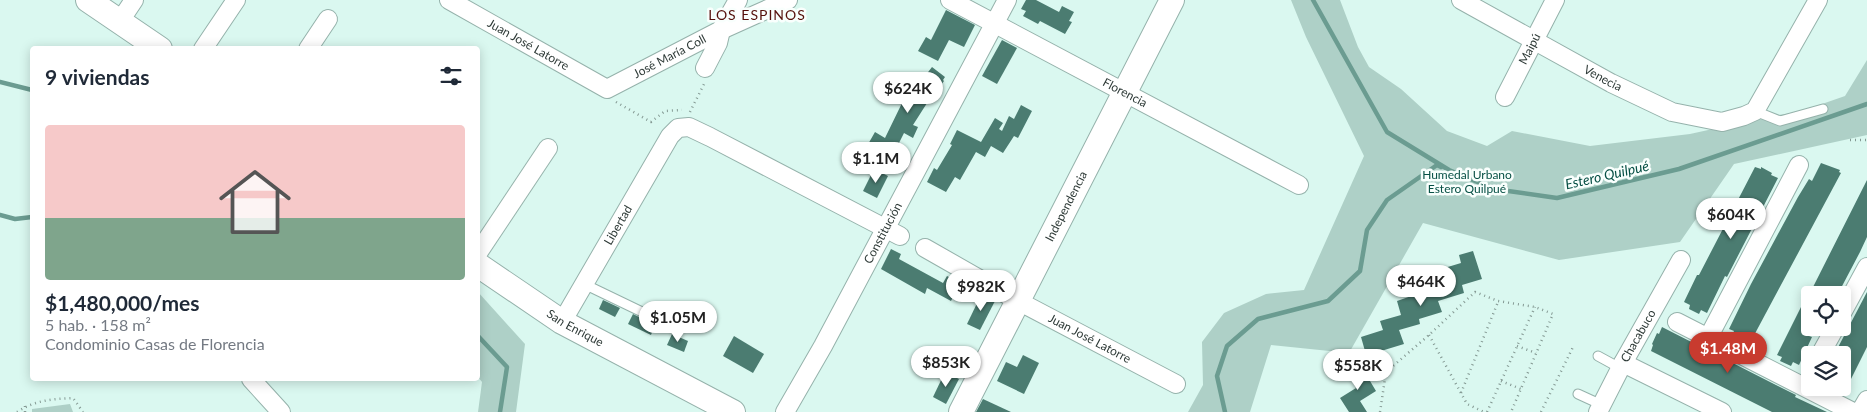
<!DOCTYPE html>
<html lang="es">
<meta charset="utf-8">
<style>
:root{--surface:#fff;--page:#f6f6f7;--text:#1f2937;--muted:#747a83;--accent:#c83b2f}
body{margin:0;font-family:Lato,sans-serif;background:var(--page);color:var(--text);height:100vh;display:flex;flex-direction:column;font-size:19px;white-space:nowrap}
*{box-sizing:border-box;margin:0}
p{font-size:16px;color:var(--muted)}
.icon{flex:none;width:28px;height:28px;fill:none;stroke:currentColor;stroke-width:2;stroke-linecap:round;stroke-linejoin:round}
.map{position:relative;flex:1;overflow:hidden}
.sheet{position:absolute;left:30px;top:46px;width:450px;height:335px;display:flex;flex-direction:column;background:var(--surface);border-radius:5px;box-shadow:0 2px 12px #0003}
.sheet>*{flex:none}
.buttons{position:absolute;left:1801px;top:286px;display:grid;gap:10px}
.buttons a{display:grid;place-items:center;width:50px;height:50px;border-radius:5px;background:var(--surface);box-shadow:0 2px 12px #0003;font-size:25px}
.price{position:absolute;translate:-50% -42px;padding:0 11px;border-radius:18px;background:#fff;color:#222;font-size:16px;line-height:32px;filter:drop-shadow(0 1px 2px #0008)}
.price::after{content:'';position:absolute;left:50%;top:30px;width:15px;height:11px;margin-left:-8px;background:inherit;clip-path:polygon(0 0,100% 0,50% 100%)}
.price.selected{background:var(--accent);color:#fff}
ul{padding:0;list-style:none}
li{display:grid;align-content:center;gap:10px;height:265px;padding:0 15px}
li span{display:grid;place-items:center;height:155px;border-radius:5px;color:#555}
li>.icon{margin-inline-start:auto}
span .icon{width:90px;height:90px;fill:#fffc;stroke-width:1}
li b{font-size:21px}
h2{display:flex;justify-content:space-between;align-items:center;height:60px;padding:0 15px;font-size:21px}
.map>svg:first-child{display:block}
.green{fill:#aed0c7}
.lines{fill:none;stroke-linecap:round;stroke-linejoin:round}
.stream{stroke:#6b9c91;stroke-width:4.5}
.building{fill:#4b7c71}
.lane-casing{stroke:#95b2ab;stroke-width:11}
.street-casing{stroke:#95b2ab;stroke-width:20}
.secondary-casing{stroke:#95b2ab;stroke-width:26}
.path{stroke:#849993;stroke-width:2.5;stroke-dasharray:1 4;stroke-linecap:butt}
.lane{stroke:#fff;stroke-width:9}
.street{stroke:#fff;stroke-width:18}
.secondary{stroke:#fff;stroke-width:24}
.labels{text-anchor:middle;stroke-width:5;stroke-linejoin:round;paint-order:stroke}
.street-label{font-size:12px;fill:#2e3a37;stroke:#f9fffd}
.park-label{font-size:12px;fill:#075045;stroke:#f9fffd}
.neighbourhood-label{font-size:14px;letter-spacing:1px;fill:#54100b;stroke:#f9fffd}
.water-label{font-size:14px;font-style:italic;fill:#064f44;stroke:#f9fffd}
</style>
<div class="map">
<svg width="1867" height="412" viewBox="0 0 1867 412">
<rect width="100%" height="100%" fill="#daf8f0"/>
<g class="green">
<path d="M1291,0H1340L1358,47L1369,67L1401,89L1447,131L1487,146L1512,131L1590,146L1690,134L1772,116L1799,112L1845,96L1867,60V135L1734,164L1680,242L1559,260L1423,223L1349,353L1271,345L1250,412H1188L1203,385L1202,342L1224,313L1266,294L1304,290L1364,156L1306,37Z"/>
<path d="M478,292L525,344L516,412H478L482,382L478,377Z"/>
<path d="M70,404L73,412H32V409Z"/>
</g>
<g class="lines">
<g class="stream">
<path d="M1313,0L1387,132L1449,170L1494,189L1557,198L1679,169L1867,104"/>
<path d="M0,82L32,90"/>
<path d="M0,215L15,219L32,217"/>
<path d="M478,336L507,367L500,412"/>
<path d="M1225,412L1217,376L1227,346L1258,319L1328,301L1360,271L1367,230L1387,200L1437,165L1441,167"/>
</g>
</g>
<g class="building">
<path d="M1026,0H1036L1059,12L1062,6L1074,12L1069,21L1072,22L1065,34L1040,21L1038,24L1023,16L1026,11L1021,9Z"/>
<path d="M946,10L975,25L964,47L949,40L938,61L918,51L926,37L931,40Z"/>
<path d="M1002,40L1017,48L997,84L982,76Z"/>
<path d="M932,67L945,77L943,80L944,81L937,90L936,89L913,125L918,127L913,138L904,133L891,159L867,146L875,132L885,138L903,101L899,98L907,85L915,89Z"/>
<path d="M1021,105L1032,111L1018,138L1014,136L1003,153L991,146L985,157L976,152L960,180L955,177L946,192L927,182L934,168L937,170L952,145L950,144L957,130L981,142L995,118L1003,123L999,129L1002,131L1009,116L1014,119Z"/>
<path d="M1821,163L1840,170L1839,172L1841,173L1751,341L1744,337L1742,341L1732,335L1734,331L1729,329L1751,284L1798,197L1809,179L1812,181Z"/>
<path d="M1755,167L1761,169V167L1772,173L1771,175L1778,178L1727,277L1725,276L1707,313L1701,310L1699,314L1689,309L1690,305L1684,302L1697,275H1699Z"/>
<path d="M874,169L888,176L877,198L863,191Z"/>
<path d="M1867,180V237L1860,252L1840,290L1834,287L1828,295H1809Z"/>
<path d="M891,249L901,254L899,259L943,283L947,276L960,283L951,301L927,288L925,294L881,269Z"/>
<path d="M1473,251L1482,279L1462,285L1464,293L1438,301L1442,312L1419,319L1420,324L1399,330L1404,344L1381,351L1384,361L1369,365L1361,337L1383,330L1380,321L1401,315L1397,301L1420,293L1419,289L1445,281L1441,269L1461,263L1459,255Z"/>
<path d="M1867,292V347L1843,395L1842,355H1834Z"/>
<path d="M981,295L995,301L980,330L967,324Z"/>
<path d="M603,300L620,308L615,317L599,309Z"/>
<path d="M1801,307L1810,312L1809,336L1812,337L1799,365L1793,362L1791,366L1780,361L1782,357L1777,355Z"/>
<path d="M633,314L655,325L651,335L628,324Z"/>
<path d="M1662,327L1774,384L1796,395L1795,397L1827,412H1772L1651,351L1653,345L1652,344L1657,333L1659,334Z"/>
<path d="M672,334L688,341L684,352L667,345Z"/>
<path d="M734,336L764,354L753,373L723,356Z"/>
<path d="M1023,355L1039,363L1024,394L997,381L1006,362L1017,367Z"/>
<path d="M1361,366L1376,391L1360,401L1367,412H1349L1340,398L1356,388L1348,374Z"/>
<path d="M945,372L959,379L946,404L933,397Z"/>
<path d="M983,399L1011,412H976Z"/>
</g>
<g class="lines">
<defs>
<g id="lane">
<path d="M1755,111L1780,121L1823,109"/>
<path d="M584,284L665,323"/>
<path d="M1598,356L1620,368"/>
<path d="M1578,394L1602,405"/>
</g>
<g id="street">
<path id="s1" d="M449,0L607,89L721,30L788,0"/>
<path id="s2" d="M950,0L1299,185"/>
<path id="s3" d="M1461,0L1611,83L1672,112L1722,122L1744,116L1755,111L1818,0"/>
<path d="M120,21L134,0"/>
<path d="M203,49L236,0"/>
<path d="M308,49L328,19"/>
<path d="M705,68L718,43L721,30L738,0"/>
<path id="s4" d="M1505,97L1555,0"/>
<path id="s5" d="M925,248L1018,301L1176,384"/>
<path d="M478,253L548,148"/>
<path d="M1842,313L1867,267"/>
<path id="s6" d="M562,322L670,136L678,128L689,127L710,137L900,236"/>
<path d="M1677,322L1853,412"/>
<path d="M1708,338L1799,165"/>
<path d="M1820,355L1835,328"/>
<path d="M1623,363L1722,412"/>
<path d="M251,379L281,412"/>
<path id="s7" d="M785,412L823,346L1007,0"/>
<path id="s8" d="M1598,412L1623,363L1681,260"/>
<path d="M1860,412L1867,400"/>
</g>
<g id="secondary">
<path d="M88,0L160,49"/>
<path id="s9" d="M478,265L562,322L733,412"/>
<path id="s10" d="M961,412L1172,0"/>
</g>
</defs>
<use href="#lane" class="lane-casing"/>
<use href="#street" class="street-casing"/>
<use href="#secondary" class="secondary-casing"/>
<g class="path">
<path d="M616,102L651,122L665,111L682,110"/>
<path d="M690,112L704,84"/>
<path d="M1850,140H1867"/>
<path d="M1429,335L1467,404L1484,412"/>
<path d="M1517,346L1536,353"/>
<path d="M1501,381L1521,389"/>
<path d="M1461,393L1498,302"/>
<path d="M17,412C35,400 53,399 73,398L83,412"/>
<path d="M25,412V406"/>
<path d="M1380,412L1386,372L1429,335L1475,292L1498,301L1535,307L1553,314L1511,412"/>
<path d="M1487,412L1535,307"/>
<path d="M1541,412L1574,345"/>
</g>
<use href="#lane" class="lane"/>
<use href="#street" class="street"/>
<use href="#secondary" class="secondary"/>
</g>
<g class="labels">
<g class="street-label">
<text dy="4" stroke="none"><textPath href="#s1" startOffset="91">Juan José Latorre</textPath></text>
<text dy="4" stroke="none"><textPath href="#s4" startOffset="54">Maipú</textPath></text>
<text dy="4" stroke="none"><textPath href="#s1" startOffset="252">José María Coll</textPath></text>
<text dy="4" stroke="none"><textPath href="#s3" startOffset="162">Venecia</textPath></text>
<text dy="4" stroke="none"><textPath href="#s2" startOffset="198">Florencia</textPath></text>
<text dy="4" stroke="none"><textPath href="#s10" startOffset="231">Independencia</textPath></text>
<text dy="4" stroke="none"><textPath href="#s6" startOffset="112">Libertad</textPath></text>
<text dy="4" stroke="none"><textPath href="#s7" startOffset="204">Constitución</textPath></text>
<text dy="4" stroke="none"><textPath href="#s9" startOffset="116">San Enrique</textPath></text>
<text dy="4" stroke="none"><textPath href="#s8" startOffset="86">Chacabuco</textPath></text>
<text dy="4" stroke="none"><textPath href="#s5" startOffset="188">Juan José Latorre</textPath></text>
</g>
<g class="park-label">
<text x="1467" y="179">Humedal Urbano<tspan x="1467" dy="14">Estero Quilpué</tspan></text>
</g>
<g class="neighbourhood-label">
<text x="757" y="20">LOS ESPINOS</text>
</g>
<g class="water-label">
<text transform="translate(1607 175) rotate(-13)" y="5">Estero Quilpué</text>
</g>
</g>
</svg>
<div class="buttons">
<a><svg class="icon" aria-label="locate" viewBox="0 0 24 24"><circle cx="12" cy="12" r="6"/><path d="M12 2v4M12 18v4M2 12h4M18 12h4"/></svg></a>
<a><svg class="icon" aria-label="layers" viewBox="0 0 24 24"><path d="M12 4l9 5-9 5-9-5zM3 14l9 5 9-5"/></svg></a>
</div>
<b class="price" style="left:908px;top:114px">$624K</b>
<b class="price" style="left:876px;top:184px">$1.1M</b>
<b class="price" style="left:1731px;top:240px">$604K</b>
<b class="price" style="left:1421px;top:307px">$464K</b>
<b class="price" style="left:981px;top:312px">$982K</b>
<b class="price" style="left:678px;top:343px">$1.05M</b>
<b class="price selected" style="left:1728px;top:374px">$1.48M</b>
<b class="price" style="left:946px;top:388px">$853K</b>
<b class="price" style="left:1358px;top:391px">$558K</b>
<section class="sheet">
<h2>9 viviendas<svg class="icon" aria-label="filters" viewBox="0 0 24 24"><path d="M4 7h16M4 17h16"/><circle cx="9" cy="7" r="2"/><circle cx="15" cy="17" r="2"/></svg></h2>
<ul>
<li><span style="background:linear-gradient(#f6c9c9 60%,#7fa58c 0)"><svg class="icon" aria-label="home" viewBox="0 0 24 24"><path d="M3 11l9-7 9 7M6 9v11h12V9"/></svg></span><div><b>$1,480,000/mes</b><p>5 hab. · 158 m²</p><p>Condominio Casas de Florencia</p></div></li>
</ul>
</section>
</div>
